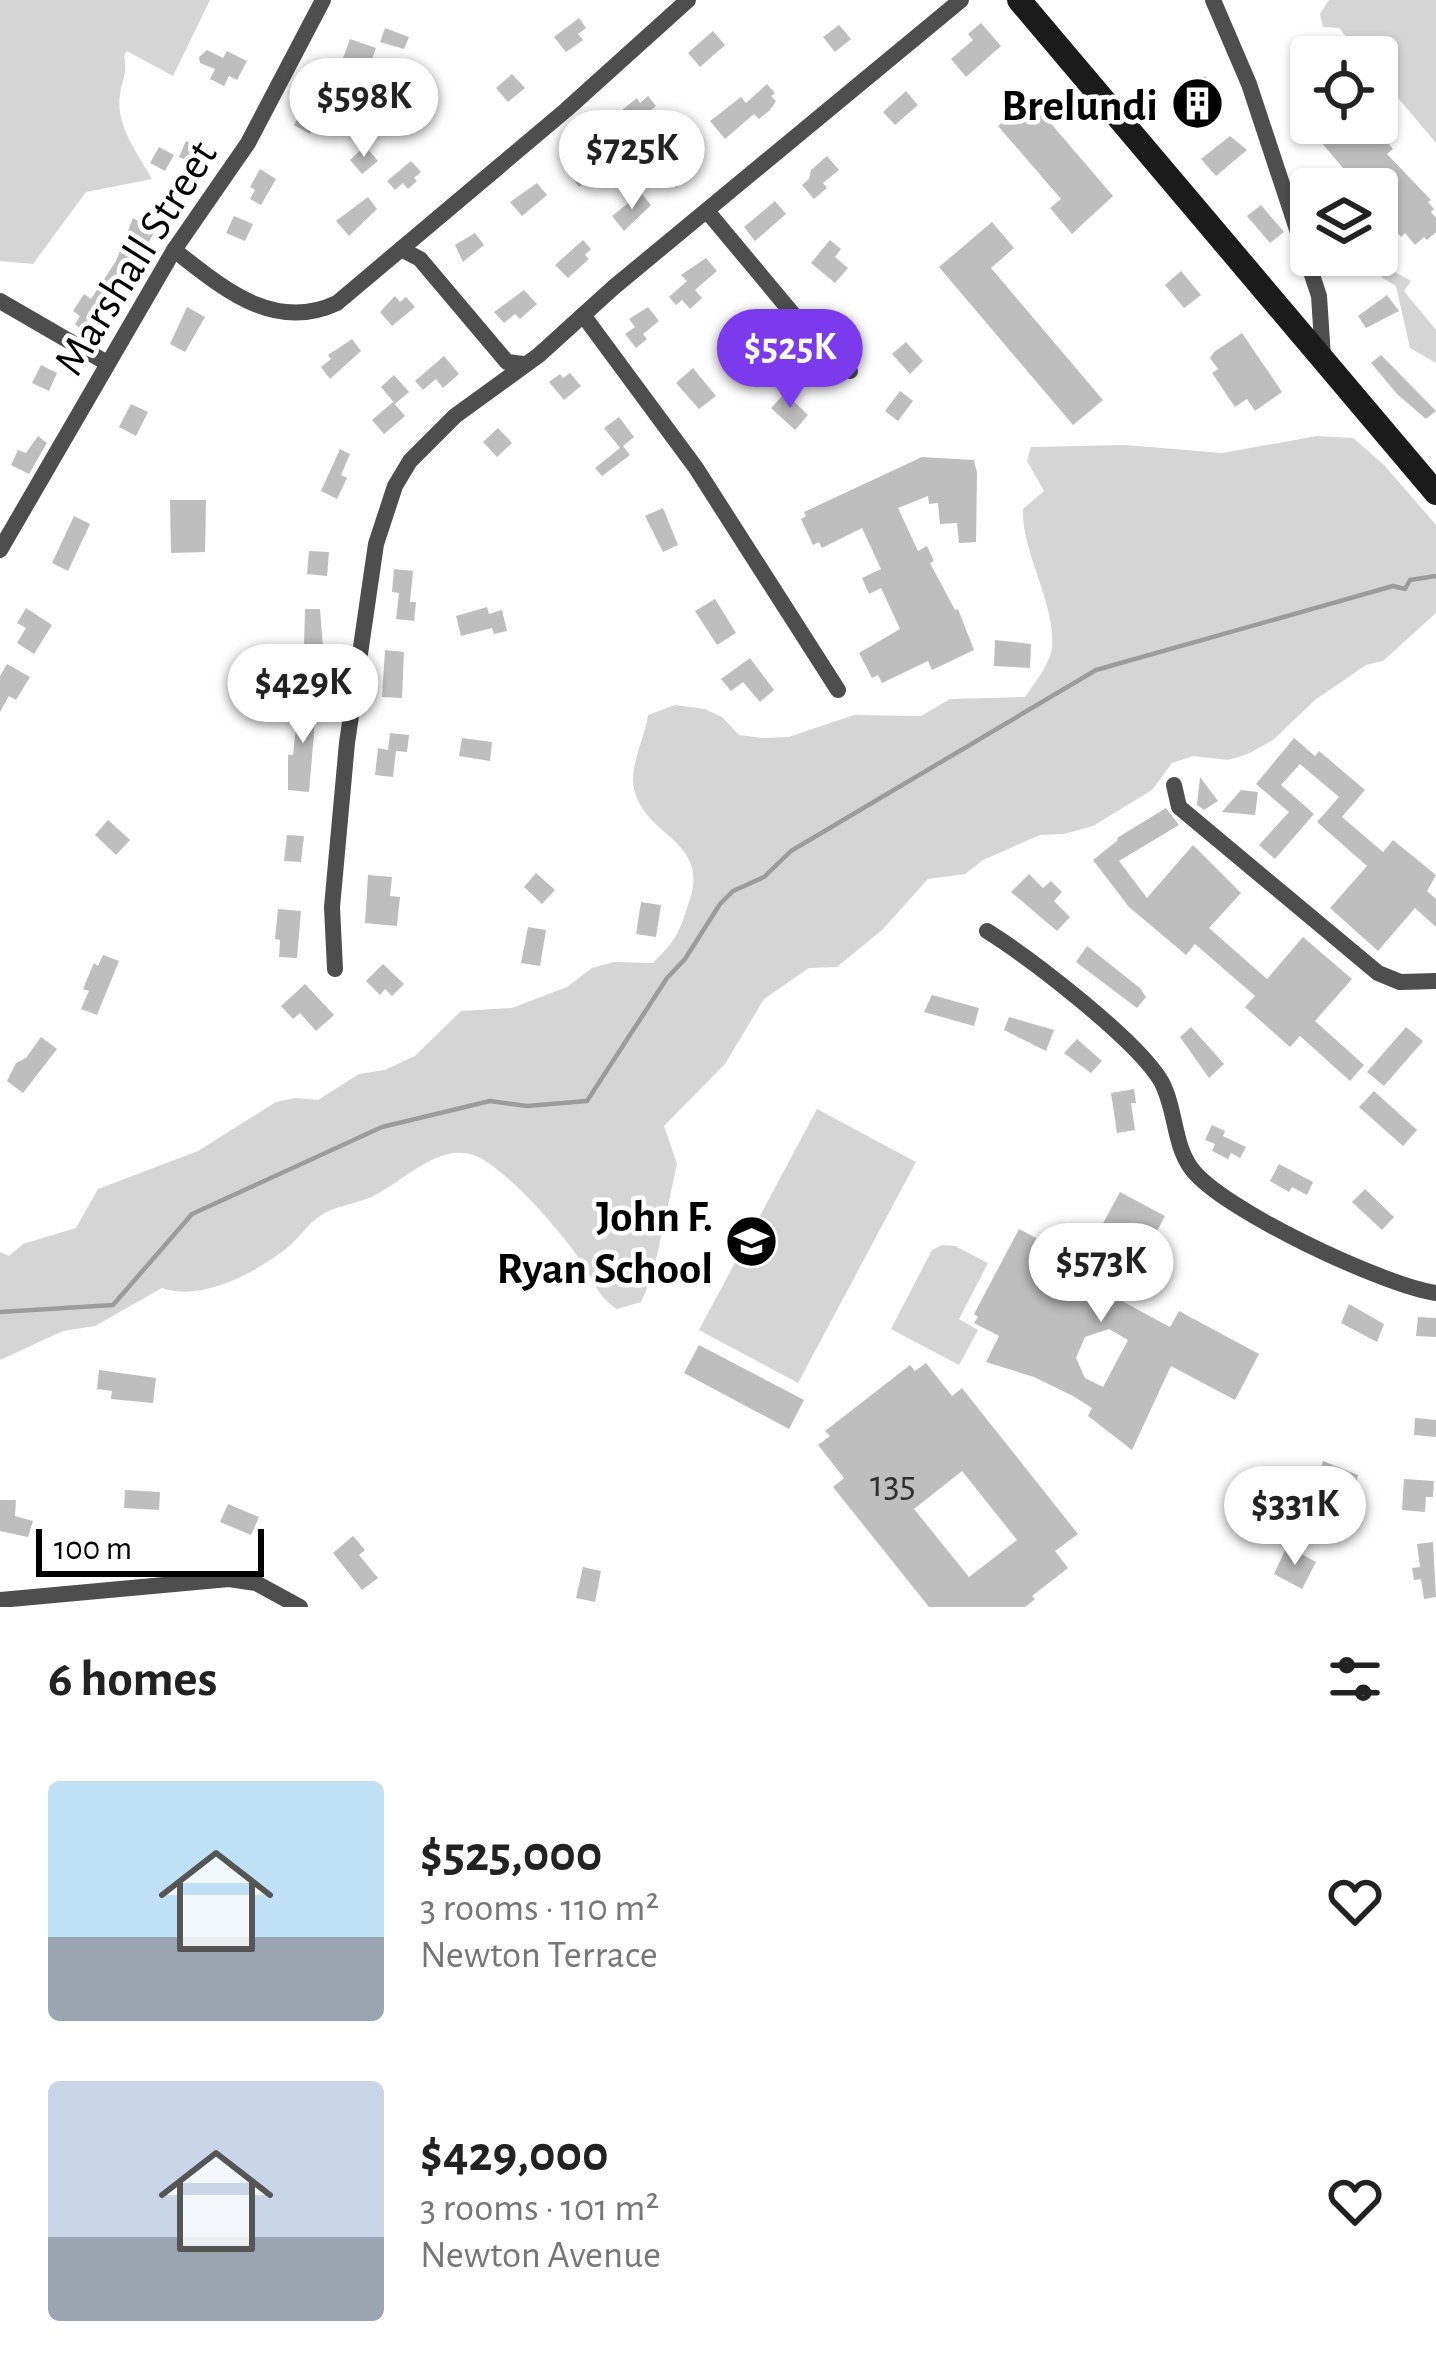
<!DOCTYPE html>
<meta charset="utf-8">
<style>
:root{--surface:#fff;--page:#f6f6f6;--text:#222;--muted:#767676;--accent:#7c3aed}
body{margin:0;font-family:"Alegreya Sans",sans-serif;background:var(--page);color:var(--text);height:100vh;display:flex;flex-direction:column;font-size:45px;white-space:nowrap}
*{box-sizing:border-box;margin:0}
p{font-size:39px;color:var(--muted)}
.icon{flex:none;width:66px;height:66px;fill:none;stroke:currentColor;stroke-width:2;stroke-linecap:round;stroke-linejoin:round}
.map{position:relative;height:1607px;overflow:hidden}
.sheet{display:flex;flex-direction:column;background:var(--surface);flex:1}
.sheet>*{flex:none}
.buttons{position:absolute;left:1290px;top:36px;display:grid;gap:24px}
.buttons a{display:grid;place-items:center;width:108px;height:108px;border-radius:12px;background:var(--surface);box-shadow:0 3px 9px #0004;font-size:60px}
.scale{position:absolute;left:36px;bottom:30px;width:228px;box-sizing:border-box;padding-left:12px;border:6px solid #000;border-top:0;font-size:33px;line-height:42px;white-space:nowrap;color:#000;-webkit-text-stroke:9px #fff;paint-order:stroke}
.price{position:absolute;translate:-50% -102px;padding:0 27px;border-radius:42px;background:#fff;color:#222;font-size:39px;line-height:78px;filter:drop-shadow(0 3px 6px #0008)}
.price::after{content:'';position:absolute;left:50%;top:72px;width:36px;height:27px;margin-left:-18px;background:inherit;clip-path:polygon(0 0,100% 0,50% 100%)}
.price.on{background:var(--accent);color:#fff}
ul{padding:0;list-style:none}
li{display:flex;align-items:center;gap:36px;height:300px;padding:0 48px}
li span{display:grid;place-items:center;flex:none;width:336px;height:240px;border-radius:12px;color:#555}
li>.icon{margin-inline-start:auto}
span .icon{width:144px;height:144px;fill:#fffc;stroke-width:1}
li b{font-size:51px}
h2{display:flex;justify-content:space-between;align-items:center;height:144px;padding:0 48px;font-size:51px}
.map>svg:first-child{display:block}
.green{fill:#d5d5d5}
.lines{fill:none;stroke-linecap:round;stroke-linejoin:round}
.stream{stroke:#9c9c9c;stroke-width:4.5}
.building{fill:#bebebe;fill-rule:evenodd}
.street{stroke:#4e4e4e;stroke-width:16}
.secondary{stroke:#1b1b1b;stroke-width:24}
.labels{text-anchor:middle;stroke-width:9;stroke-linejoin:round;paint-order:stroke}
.number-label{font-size:39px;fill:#303030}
.poi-label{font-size:45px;font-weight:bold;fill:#000;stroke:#fff;text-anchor:end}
.street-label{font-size:45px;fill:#000;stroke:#fff}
</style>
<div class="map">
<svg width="1436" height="1607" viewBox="0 0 1436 1607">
<rect width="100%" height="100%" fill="#fff"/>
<g class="green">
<path d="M0,0H210L173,76L127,51L124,56C128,74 122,79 120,95C115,125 138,154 152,179L86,192L33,264L0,261Z"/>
<path d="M1329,0H1436V143L1377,73V57H1363L1339,28L1323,27L1320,14Z"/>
<path d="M1393,271L1411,281L1404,291L1436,330V363L1410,348L1396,286L1381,277Z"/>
<path d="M1317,436L1353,438L1384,465L1436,525V613L1383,661L1366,665L1315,700L1273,740L1248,754L1228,760L1193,756L1172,763L1152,790L1093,826L1064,834L1040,835L983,860L965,874L928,879L882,930L837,967L809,968L764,999L725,1064L664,1126L677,1164L652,1278L641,1302L617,1309C596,1296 594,1279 580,1260C560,1230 509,1172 478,1157C440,1139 403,1183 371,1197C355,1204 334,1206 320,1216C307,1224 299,1239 287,1248C255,1273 201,1302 162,1288L95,1326L63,1331L0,1360V1252L9,1256L23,1244L76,1228L98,1189L198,1151L276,1102L295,1098L318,1100L359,1074L385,1070L415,1056L461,1011L512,1008L567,987L592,968L614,962L653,963C679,937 679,932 690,899C709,840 645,837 634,789C629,766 645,738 648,715L675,705L705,709L722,717L739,735L763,738L789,737L854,715L921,716L950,699L1025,697C1034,684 1050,664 1052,648C1056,603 1021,552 1023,509L1044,491L1027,461L1031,447L1125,445L1222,453Z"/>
<path d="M817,1109L916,1162L798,1383L699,1330Z"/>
<path d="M955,1246L988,1263L959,1319L978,1330L959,1365L891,1329L932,1250L942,1245Z"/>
</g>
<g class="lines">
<path class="stream" d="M0,1312L113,1305L192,1214L382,1127L490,1101L527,1106L587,1101L667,978L685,959L720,904L733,891L764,877L791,851L1096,670L1393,586L1405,589L1410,580L1436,576"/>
</g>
<g class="building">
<path d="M579,18L586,28L578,34L583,40L566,52L554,37Z"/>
<path d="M981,23L1001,46L966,77L951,59L973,40L968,34Z"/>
<path d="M839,25L851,39L835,52L823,37Z"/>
<path d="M385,28L409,37L404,49L380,42Z"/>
<path d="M713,31L725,45L700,67L688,53Z"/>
<path d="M350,39L376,48L366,76L342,61Z"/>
<path d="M207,50L223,58L227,51L247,61L237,80L229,76L224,86L210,79L215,69L200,63L199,57Z"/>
<path d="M512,74L525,88L508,102L496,88Z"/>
<path d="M1205,76L1213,85L1205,92L1221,111L1200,130L1173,98L1194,79L1197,82Z"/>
<path d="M1311,76V123H1361L1376,141L1382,136L1393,149L1387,154L1431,200L1428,202L1434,209L1431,212L1436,218V232L1427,240L1424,237L1415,245L1405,233L1401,237L1377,209V189H1360L1352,184L1340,170L1343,168L1297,114L1301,111L1290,99Z"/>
<path d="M767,84L775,93L771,96L776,101L770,110L759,119L754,114L725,139L710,121L741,97L746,103Z"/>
<path d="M906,91L918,105L895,125L883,112Z"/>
<path d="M648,96L656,106L629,128L617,114L637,98L640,103Z"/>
<path d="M308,99L325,107L310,134L294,125Z"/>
<path d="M1030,99L1113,196L1072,234L1050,208L1061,199L998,126Z"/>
<path d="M1230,136L1247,150L1216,176L1201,159Z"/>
<path d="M186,141L204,149L196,165L179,157Z"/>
<path d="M580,145L591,158L582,166L591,176L579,187L561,161Z"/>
<path d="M365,146L378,161L362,174L350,160Z"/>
<path d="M159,147L174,155L165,171L150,163Z"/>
<path d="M687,156L695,165L676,188L663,174Z"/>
<path d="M827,156L839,170L823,183L827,188L814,199L802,185L809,179L811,170Z"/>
<path d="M411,161L421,172L414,178L417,181L408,189L403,183L395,190L387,181Z"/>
<path d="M260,169L276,179L261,205L250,199L255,190L250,187Z"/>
<path d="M537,183L547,195L522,216L510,202Z"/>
<path d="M641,193L651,205L624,231L612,216Z"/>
<path d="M368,197L377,209L349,236L336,221Z"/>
<path d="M775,201L786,214L755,241L744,227Z"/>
<path d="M1261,205L1284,232L1270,243L1247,216Z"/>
<path d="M234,216L253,224L245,241L226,233Z"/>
<path d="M133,218L155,231L135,266L99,307L105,311L96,324L88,321L81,329L75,324L80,316L73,311L84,294L91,299L116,261Z"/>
<path d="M992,222L1014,248L991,268L1103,400L1073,425L939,267Z"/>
<path d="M475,233L484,245L463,262L455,245Z"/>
<path d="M583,240L591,249L585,255L589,259L568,278L555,265Z"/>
<path d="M830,240L841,249L835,257L848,268L835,283L811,263Z"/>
<path d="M706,258L717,271L695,290L702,298L690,309L682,300L676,305L669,297L687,281L681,275Z"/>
<path d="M1181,271L1201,295L1184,308L1165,285Z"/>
<path d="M524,290L537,304L520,319L515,314L504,323L494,312Z"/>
<path d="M1387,295L1399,311L1366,328L1358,316Z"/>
<path d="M395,296L400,302L406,297L415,307L392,326L380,312Z"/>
<path d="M187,307L205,317L185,352L170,344Z"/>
<path d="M648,307L659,321L643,334L647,339L636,348L625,334L635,327L629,319Z"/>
<path d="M758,330L778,354L763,367L743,342Z"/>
<path d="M1242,333L1282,392L1255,411L1247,399L1235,407L1212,373L1218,369L1210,358L1214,352Z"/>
<path d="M352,339L361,351L330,379L321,367L331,359L328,355Z"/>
<path d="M906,342L923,361L910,374L892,354Z"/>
<path d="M1381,355L1436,411L1426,419L1397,394L1371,363Z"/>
<path d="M444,356L459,374L443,388L436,379L423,390L415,381Z"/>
<path d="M41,365L57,373L49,391L32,383Z"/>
<path d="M693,368L716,396L699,409L676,383Z"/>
<path d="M570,373L581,386L564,400L549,382L560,374L563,378Z"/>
<path d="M394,375L409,392L395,404L381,387Z"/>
<path d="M900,391L913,401L898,421L885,411Z"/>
<path d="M785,393L808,415L795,430L771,408Z"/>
<path d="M393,402L405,416L384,434L372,420Z"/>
<path d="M131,404L148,412L136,436L119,427Z"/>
<path d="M619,417L634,437L623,446L630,455L602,476L595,468L620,448L604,428Z"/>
<path d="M498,428L512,443L497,457L483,442Z"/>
<path d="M38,436L47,443L29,474L11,465L18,450L26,453Z"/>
<path d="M340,449L350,454L341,475L347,478L337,499L321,491Z"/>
<path d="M922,457L974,460L977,473L976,542L959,543L957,523L940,524L938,503L929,504L928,496L898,508L918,551L927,546L934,561L930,563L955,610L958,609L974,650L932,670L928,661L882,683L878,675L872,678L859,653L900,629L881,588L869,594L862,578L881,569L862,528L822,548L819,542L813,545L801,519L806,516L804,512Z"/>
<path d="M170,500H206L205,552L171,553Z"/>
<path d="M663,508L678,545L663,552L645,516Z"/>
<path d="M74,516L90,524L68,571L52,563Z"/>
<path d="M309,551L329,552L327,576L307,574Z"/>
<path d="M394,569L413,571L410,602H416L414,621L396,619L399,593L392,592Z"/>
<path d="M715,599L736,633L717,645L695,611Z"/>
<path d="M487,607L489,614L502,610L507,631L494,634L492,628L461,636L456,616Z"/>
<path d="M26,608L52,625L34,654L17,643L26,628L17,623Z"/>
<path d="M305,609H320L323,647H304Z"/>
<path d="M995,640L1031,644L1030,668L994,666Z"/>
<path d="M385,650L404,652L402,698L382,697Z"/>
<path d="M750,658L774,690L760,702L743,682L731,691L721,679Z"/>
<path d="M7,664L30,677L16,700L9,696L0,712V676Z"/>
<path d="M299,697L317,698L309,792L288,790V755H293Z"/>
<path d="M390,733L409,735L407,752L396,751L393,777L375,775L378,748L388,750Z"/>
<path d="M462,738L492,742L490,761L459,756Z"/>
<path d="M1294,738L1315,756L1319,751L1365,790L1342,817L1383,852L1393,840L1436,875L1427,891L1436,899V927L1415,908L1378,951L1330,908L1367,866L1317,822L1339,797L1300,764L1281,785L1314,814L1275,859L1259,845L1289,812L1256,784Z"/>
<path d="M1200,777L1218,801L1204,810L1197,805Z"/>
<path d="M1241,790L1258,792L1255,815L1222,812Z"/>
<path d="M1166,808L1179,825L1119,861L1147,898L1193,845L1241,893L1209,928L1267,979L1303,937L1352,979L1315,1021L1364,1065L1350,1081L1300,1036L1290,1047L1245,1007L1255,996L1195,944L1186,955L1129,907L1093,860L1118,840L1117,838Z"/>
<path d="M108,820L130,840L116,855L95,835Z"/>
<path d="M287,835L304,836L301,862L284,861Z"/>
<path d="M536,873L555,890L542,904L524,887Z"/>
<path d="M1029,874L1043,888L1051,881L1062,892L1054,901L1070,917L1057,931L1011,892Z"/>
<path d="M368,875L392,877L390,896L400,897L397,926L365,923Z"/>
<path d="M641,902L661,905L656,937L636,934Z"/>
<path d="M278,909L301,911L297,958L279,957L280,940L275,939Z"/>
<path d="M528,927L546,930L540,966L521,963Z"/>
<path d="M1087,946L1140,988L1146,997L1137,1008L1076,962Z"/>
<path d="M103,955L119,961L97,1015L81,1009L89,991L83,989L94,963L98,966Z"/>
<path d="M383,964L404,984L392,996L385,989L380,995L366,981Z"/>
<path d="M305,984L334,1015L316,1031L300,1013L293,1019L281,1006Z"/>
<path d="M932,995L979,1008L974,1026L924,1012Z"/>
<path d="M1009,1017L1054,1030L1046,1051L1004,1030Z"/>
<path d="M1191,1027L1224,1064L1209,1078L1180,1037Z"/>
<path d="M1406,1027L1423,1041L1384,1086L1367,1072Z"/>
<path d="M41,1037L57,1049L23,1093L7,1081L16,1063L26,1058Z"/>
<path d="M1077,1039L1102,1061L1091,1073L1064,1053Z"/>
<path d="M1134,1089L1136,1103H1131L1135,1130L1117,1133L1111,1093Z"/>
<path d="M1374,1091L1417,1130L1403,1146L1359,1107Z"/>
<path d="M1212,1125L1225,1131L1223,1136L1246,1147L1240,1158L1231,1153L1228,1159L1212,1151L1215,1144L1205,1140Z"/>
<path d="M1279,1164L1313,1182L1307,1195L1292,1187L1289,1192L1270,1181Z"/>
<path d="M1365,1189L1394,1217L1382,1230L1352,1202Z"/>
<path d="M1120,1192L1165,1216L1120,1300L1170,1327L1179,1311L1259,1354L1235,1400L1171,1366L1132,1450L1088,1416L1092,1408L1073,1396L1034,1377L986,1362L999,1336L974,1323L978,1317L974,1314L1019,1229L1082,1262ZM1109,1329L1128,1340L1103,1387L1085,1378L1076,1358L1085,1337Z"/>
<path d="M1349,1304L1384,1324L1377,1342L1341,1323Z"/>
<path d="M1418,1317L1436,1318V1337L1416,1336Z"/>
<path d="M699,1345L804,1400L789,1429L684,1373Z"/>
<path d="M926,1363L952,1396L962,1388L1078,1534L1055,1551L1068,1568L1032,1596L1035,1599L1025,1607H929L833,1487L844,1478L818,1445L830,1436L825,1431L910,1365L915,1371ZM962,1471L1017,1540L969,1577L914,1509Z"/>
<path d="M99,1370L156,1378L153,1403L111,1399L112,1391L97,1389Z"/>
<path d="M1415,1418L1436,1420V1437L1414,1435Z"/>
<path d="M1323,1461L1358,1475L1354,1489L1318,1478Z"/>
<path d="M1404,1479L1434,1481L1433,1497H1426L1425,1512L1402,1510Z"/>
<path d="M125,1490L160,1492L159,1510L124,1508Z"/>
<path d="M0,1500H16L15,1516L33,1521L28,1537L0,1531Z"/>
<path d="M228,1504L259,1517L251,1535L220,1522Z"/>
<path d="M353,1536L365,1550L359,1555L378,1578L362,1590L333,1553Z"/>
<path d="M1433,1542L1436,1597L1424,1599L1421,1579L1414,1580L1412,1568L1420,1567L1417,1544Z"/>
<path d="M1287,1546L1316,1562L1302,1589L1274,1574Z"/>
<path d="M583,1567L601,1571L595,1602L576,1598Z"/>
</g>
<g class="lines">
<g class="street">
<path d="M1213,0L1249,84L1319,296L1323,357"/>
<path d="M707,211L823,350L850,371"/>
<path d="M401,249L420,259L507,362L523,364"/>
<path d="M174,250C222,287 273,333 337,303L566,110L688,0"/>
<path d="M0,301L107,363"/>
<path d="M583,315L696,468L838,690"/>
<path d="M0,550L174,250L248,143L323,0"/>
<path d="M1174,785L1179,807L1378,973L1400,982L1436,981"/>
<path d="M987,931C1030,958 1136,1039 1161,1081C1176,1108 1173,1143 1191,1168C1220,1209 1385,1286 1436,1293"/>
<path d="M335,969L332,907L347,743L376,544L395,486L410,461L455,416L539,355L614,287L961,0"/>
<path d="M0,1600L229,1579L256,1583L300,1607"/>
</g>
<path class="secondary" d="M1019,0L1436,493"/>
</g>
<defs>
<symbol id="building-disc" viewBox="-11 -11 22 22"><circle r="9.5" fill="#000" stroke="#fff"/><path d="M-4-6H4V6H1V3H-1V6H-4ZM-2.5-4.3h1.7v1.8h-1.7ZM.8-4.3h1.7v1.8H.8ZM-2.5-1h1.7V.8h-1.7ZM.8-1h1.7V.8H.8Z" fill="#fff"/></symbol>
<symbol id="school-disc" viewBox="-11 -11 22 22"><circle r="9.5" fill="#000" stroke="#fff"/><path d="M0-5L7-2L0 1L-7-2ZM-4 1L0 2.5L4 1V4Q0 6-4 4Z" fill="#fff"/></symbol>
</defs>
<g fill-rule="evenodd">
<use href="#building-disc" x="1168" y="74" width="59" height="59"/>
<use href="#school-disc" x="722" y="1212" width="59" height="59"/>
</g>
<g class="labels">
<g class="number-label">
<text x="893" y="1496">135</text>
</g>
<g class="poi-label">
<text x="1158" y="120">Brelundi</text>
<text x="713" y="1231">John F.<tspan x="713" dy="52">Ryan School</tspan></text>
</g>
<g class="street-label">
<text transform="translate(134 257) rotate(-58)" y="16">Marshall Street</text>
</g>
</g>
</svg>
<div class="buttons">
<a><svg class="icon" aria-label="locate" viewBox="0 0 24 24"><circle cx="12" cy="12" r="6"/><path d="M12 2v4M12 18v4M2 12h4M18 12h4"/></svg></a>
<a><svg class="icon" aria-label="layers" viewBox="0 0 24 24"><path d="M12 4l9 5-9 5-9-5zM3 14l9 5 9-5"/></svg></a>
</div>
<div class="scale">100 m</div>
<b class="price" style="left:364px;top:160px">$598K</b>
<b class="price" style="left:632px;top:212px">$725K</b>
<b class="price on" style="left:790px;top:411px">$525K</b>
<b class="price" style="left:303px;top:746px">$429K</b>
<b class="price" style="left:1101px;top:1325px">$573K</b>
<b class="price" style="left:1295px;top:1568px">$331K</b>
</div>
<section class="sheet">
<h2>6 homes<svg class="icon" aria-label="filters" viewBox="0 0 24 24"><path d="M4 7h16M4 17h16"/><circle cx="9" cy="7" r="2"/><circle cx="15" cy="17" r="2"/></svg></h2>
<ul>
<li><span style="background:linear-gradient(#bfe0f5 65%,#9aa5b1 0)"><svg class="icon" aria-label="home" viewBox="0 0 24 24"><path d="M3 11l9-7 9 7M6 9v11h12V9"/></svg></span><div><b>$525,000</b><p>3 rooms · 110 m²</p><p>Newton Terrace</p></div><svg class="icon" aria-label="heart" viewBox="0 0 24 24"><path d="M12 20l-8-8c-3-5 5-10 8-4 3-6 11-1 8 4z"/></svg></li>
<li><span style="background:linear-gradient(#c9d6e8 65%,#9aa5b1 0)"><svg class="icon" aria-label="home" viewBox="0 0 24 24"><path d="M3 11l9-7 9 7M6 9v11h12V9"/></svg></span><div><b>$429,000</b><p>3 rooms · 101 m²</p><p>Newton Avenue</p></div><svg class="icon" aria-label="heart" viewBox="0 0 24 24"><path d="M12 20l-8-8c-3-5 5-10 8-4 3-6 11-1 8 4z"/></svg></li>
</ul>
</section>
